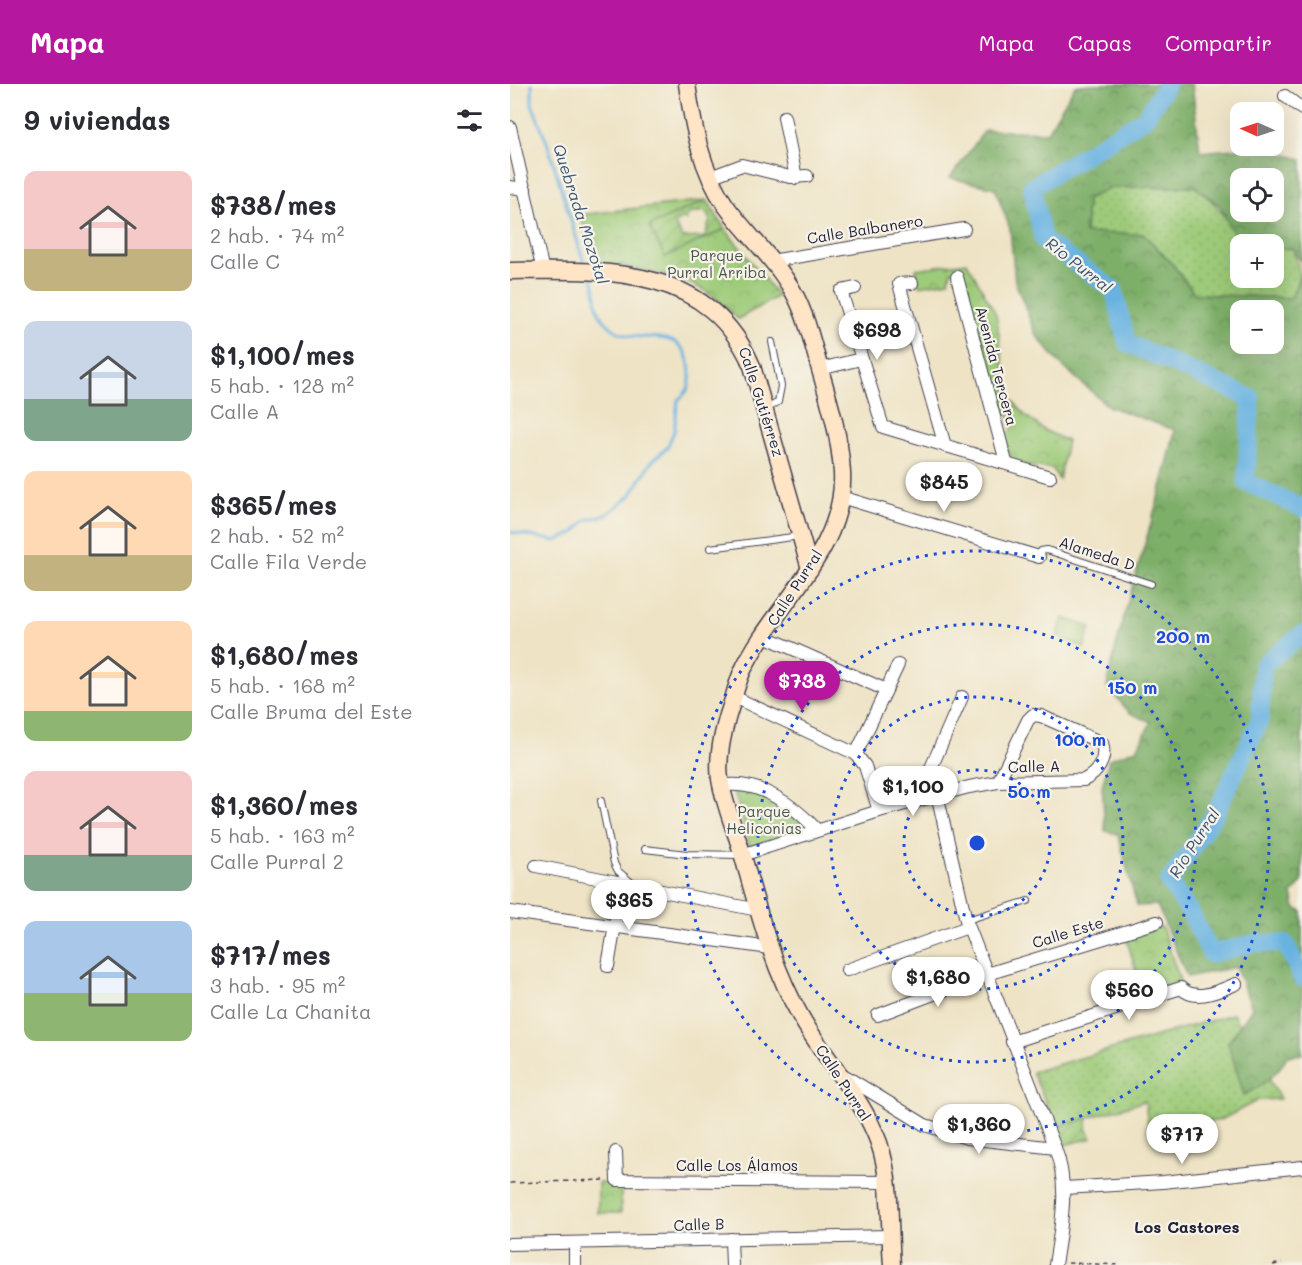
<!DOCTYPE html>
<html lang="es">
<meta charset="utf-8">
<style>
:root{--surface:#fff;--page:#f2f2f3;--text:#2b2b33;--muted:#7c7c81;--accent:#b5179e}
body{margin:0;font-family:Mali,sans-serif;background:var(--page);color:var(--text);height:100vh;display:flex;flex-direction:column;font-size:22px;white-space:nowrap}
*{box-sizing:border-box;margin:0}
p{font-size:20px;color:var(--muted)}
.icon{flex:none;width:33px;height:33px;fill:none;stroke:currentColor;stroke-width:2;stroke-linecap:round;stroke-linejoin:round}
.map{position:relative;flex:1;overflow:hidden}
.panel{display:flex;flex-direction:column;background:var(--surface);width:510px}
.panel>*{flex:none}
.needle{width:39px;rotate:273deg}
.buttons{position:absolute;left:720px;top:18px;display:grid;gap:12px}
.buttons a{display:grid;place-items:center;width:54px;height:54px;border-radius:12px;background:var(--surface);box-shadow:0 6px 24px #0002;font-size:30px}
.price{position:absolute;translate:-50% -51px;padding:0 14px;border-radius:21px;background:#fff;color:#222;font-size:20px;line-height:39px;filter:drop-shadow(0 2px 3px #0008)}
.price::after{content:'';position:absolute;left:50%;top:36px;width:18px;height:14px;margin-left:-9px;background:inherit;clip-path:polygon(0 0,100% 0,50% 100%)}
.price.selected{background:var(--accent);color:#fff}
ul{padding:0;list-style:none}
li{display:flex;align-items:center;gap:18px;height:150px;padding:0 24px}
li span{display:grid;place-items:center;flex:none;width:168px;height:120px;border-radius:12px;color:#555}
li>.icon{margin-inline-start:auto}
span .icon{width:72px;height:72px;fill:#fffc;stroke-width:1}
li b{font-size:26px}
h2{display:flex;justify-content:space-between;align-items:center;height:72px;padding:0 24px;font-size:26px}
header{display:flex;align-items:center;gap:36px;box-sizing:border-box;height:84px;padding:0 30px;background:var(--accent);color:#fff}
header strong{font-size:28px}
nav{display:flex;gap:33px;margin-inline-start:auto;font-size:21px}
main{display:flex;flex:1;min-height:0}
.map>svg:first-child{display:block}
.grass{fill:url(#grass-dots);stroke:#60765a;stroke-width:1.5}
.forest{fill:url(#forest-crowns);stroke:#506852;stroke-width:1.5;fill-rule:evenodd}
.park{fill:url(#park-crowns);stroke:#60765a;stroke-width:1.5}
.garden{fill:url(#garden-furrows);stroke:#60765a;stroke-width:1.5;fill-rule:evenodd}
.lines{fill:none;stroke-linecap:round;stroke-linejoin:round}
.stream{stroke:#68b2e1;stroke-width:3}
.river{stroke:#68b2e1;stroke-width:18}
.lane-casing{stroke:#413f50;stroke-width:8}
.street-casing{stroke:#413f50;stroke-width:14}
.secondary-casing{stroke:#413f50;stroke-width:19}
.path{stroke:#413f50;stroke-width:1.5;stroke-dasharray:4.5 4.5;stroke-linecap:butt}
.lane{stroke:#fff;stroke-width:6}
.street{stroke:#fff;stroke-width:12}
.secondary{stroke:#ffe4c6;stroke-width:16}
.ring{fill:none;stroke:#1d4ed8;stroke-width:3;stroke-dasharray:3 6}
.labels{text-anchor:middle;stroke-width:4.5;stroke-linejoin:round;paint-order:stroke}
.street-label{font-size:15px;fill:#22223b;stroke:#f7f3e8}
.park-label{font-size:15px;fill:#47554e;stroke:#f7f3e8}
.water-label{font-size:16px;font-style:italic;fill:#3a5475;stroke:#f7f3e8}
.neighbourhood-label{font-size:16px;font-weight:bold;fill:#22223b;stroke:#f7f3e8}
.centre{fill:#1d4ed8;stroke:#f7f3e8;stroke-width:3}
.ring-label{font-size:18px;text-anchor:middle;font-weight:bold;fill:#1d4ed8;stroke:#f7f3e8;stroke-width:4.5;stroke-linejoin:round;paint-order:stroke}
</style>
<header>
<strong>Mapa</strong>
<nav><a>Mapa</a><a>Capas</a><a>Compartir</a></nav>
</header>
<main>
<section class="panel">
<h2>9 viviendas<svg class="icon" aria-label="filters" viewBox="0 0 24 24"><path d="M4 7h16M4 17h16"/><circle cx="9" cy="7" r="2"/><circle cx="15" cy="17" r="2"/></svg></h2>
<ul>
<li><span style="background:linear-gradient(#f6c9c9 65%,#c2b280 0)"><svg class="icon" aria-label="home" viewBox="0 0 24 24"><path d="M3 11l9-7 9 7M6 9v11h12V9"/></svg></span><div><b>$738/mes</b><p>2 hab. · 74 m²</p><p>Calle C</p></div></li>
<li><span style="background:linear-gradient(#c9d6e8 65%,#7fa58c 0)"><svg class="icon" aria-label="home" viewBox="0 0 24 24"><path d="M3 11l9-7 9 7M6 9v11h12V9"/></svg></span><div><b>$1,100/mes</b><p>5 hab. · 128 m²</p><p>Calle A</p></div></li>
<li><span style="background:linear-gradient(#ffd9b3 70%,#c2b280 0)"><svg class="icon" aria-label="home" viewBox="0 0 24 24"><path d="M3 11l9-7 9 7M6 9v11h12V9"/></svg></span><div><b>$365/mes</b><p>2 hab. · 52 m²</p><p>Calle Fila Verde</p></div></li>
<li><span style="background:linear-gradient(#ffd9b3 75%,#8fb573 0)"><svg class="icon" aria-label="home" viewBox="0 0 24 24"><path d="M3 11l9-7 9 7M6 9v11h12V9"/></svg></span><div><b>$1,680/mes</b><p>5 hab. · 168 m²</p><p>Calle Bruma del Este</p></div></li>
<li><span style="background:linear-gradient(#f6c9c9 70%,#7fa58c 0)"><svg class="icon" aria-label="home" viewBox="0 0 24 24"><path d="M3 11l9-7 9 7M6 9v11h12V9"/></svg></span><div><b>$1,360/mes</b><p>5 hab. · 163 m²</p><p>Calle Purral 2</p></div></li>
<li><span style="background:linear-gradient(#a9c7e8 60%,#8fb573 0)"><svg class="icon" aria-label="home" viewBox="0 0 24 24"><path d="M3 11l9-7 9 7M6 9v11h12V9"/></svg></span><div><b>$717/mes</b><p>3 hab. · 95 m²</p><p>Calle La Chanita</p></div></li>
</ul>
</section>
<div class="map">
<svg width="792" height="1181" viewBox="0 0 792 1181">
<defs>
<pattern id="grass-dots" width="8" height="8" patternUnits="userSpaceOnUse" patternTransform="scale(1.5)"><rect width="8" height="8" fill="#9ecb79"/><path d="M2 2h.1M6 6h.1" fill="none" stroke="#88ae6a" stroke-width="1.8" stroke-linecap="round"/></pattern>
<pattern id="forest-crowns" width="20" height="18" patternUnits="userSpaceOnUse" patternTransform="scale(1.5)"><rect width="20" height="18" fill="#7eaf69"/><path d="M2 6a3 3 0 1 1 6 0M12 15a3 3 0 1 1 6 0" fill="none" stroke="#678e58"/></pattern>
<pattern id="park-crowns" width="20" height="18" patternUnits="userSpaceOnUse" patternTransform="scale(1.5)"><rect width="20" height="18" fill="#9ecb79"/><path d="M2 6a3 3 0 1 1 6 0M12 15a3 3 0 1 1 6 0" fill="none" stroke="#88ae6a"/></pattern>
<pattern id="garden-furrows" width="10" height="10" patternUnits="userSpaceOnUse" patternTransform="scale(1.5)"><rect width="10" height="10" fill="#9ecb79"/><path d="M-1 1l2-2M0 10L10 0M9 11l2-2" fill="none" stroke="#88ae6a"/></pattern>
</defs>
<rect width="100%" height="100%" fill="#f7f3e8"/>
<filter id="ink" filterUnits="userSpaceOnUse"><feTurbulence type="fractalNoise" baseFrequency=".0167" numOctaves="2"/><feDisplacementMap in="SourceGraphic" scale="12" xChannelSelector="R" yChannelSelector="G"/><feConvolveMatrix kernelMatrix="1 2 1 2 8 2 1 2 1" color-interpolation-filters="sRGB"/></filter>
<filter id="wash" filterUnits="userSpaceOnUse"><feTurbulence type="fractalNoise" baseFrequency=".008" numOctaves="4" result="noise"/><feDisplacementMap in="SourceGraphic" scale="24" xChannelSelector="R" yChannelSelector="G"/><feGaussianBlur stdDeviation="1.35" result="paint"/><feColorMatrix in="noise" values="0 0 0 0 0 0 0 0 0 0 0 0 0 0 0 0 0 1.4 0 .05"/><feComposite in="paint" operator="in"/></filter>
<g filter="url(#wash)">
<rect width="100%" height="100%" fill="#eee3c5"/>
<g class="grass">
<path d="M684,102C719,129 730,148 730,194H764V165L782,164C792,186 791,191 781,214L684,210L663,181L575,150L577,115L599,104Z"/>
<path d="M723,930L770,1015L748,1016L711,1036L677,1042L676,1045L639,1048L635,1017L547,1043L522,988Z"/>
</g>
<path class="forest" d="M581,0H682L690,68L745,63L792,75V179L782,164L764,165V160H730V163L710,122L684,102L599,104L577,115L575,149L634,150L663,181L685,210L781,214L792,188V798L782,810L785,824L792,828V970L777,972C768,991 752,1002 734,1011L718,959L742,924L726,883L677,893L647,821L627,822L608,750L595,747L592,702L599,675L627,665L641,638L620,629L597,603C614,516 647,433 665,346L598,322L550,280L526,251L505,197L500,145L485,104L440,94L475,46L537,48L565,2ZM730,94H764V128H730ZM730,226H764V260H730Z"/>
<g class="park">
<path d="M197,116L140,142L155,172L215,145L268,212L228,235C217,224 206,213 192,205C162,189 121,184 88,178L69,131Z"/>
<path d="M457,178L486,230L498,311L515,331L534,346L557,357L549,396L542,384L524,383L501,376L493,350L502,347L498,330L489,332L452,186L441,187L439,197L409,202L406,185Z"/>
<path d="M553,534L581,543L574,564L547,551Z"/>
<path d="M236,706L269,720L299,745L240,763L224,707Z"/>
<path d="M652,843L671,900L633,910L616,853Z"/>
<rect x="88" y="1099" width="23" height="30"/>
</g>
<g class="garden">
<path d="M197,116L215,145L155,173L139,142ZM195,127L200,136L195,153L173,154L164,140L173,134L176,137L178,130Z"/>
<path d="M578,1034L576,1045L582,1054L554,1061L547,1043Z"/>
</g>
<g class="lines">
<g class="stream">
<path d="M22,0V20L38,61L75,182"/>
<path d="M0,448L46,457L64,449L76,436L96,431L120,412L142,377L157,364L164,347L168,316C178,308 181,302 180,288C175,234 127,266 101,243C79,225 91,212 81,193"/>
</g>
<g class="river">
<path d="M657,0L635,34L522,103L533,156L604,206L617,259L741,314L736,398L792,424"/>
<path d="M792,550L753,581L750,636L706,728L659,798L681,830L701,870L744,859L776,860L792,894"/>
</g>
</g>
</g>
<g filter="url(#ink)">
<g class="lines">
<defs>
<g id="lane">
<path d="M257,325L268,318L271,302L262,258"/>
<path d="M200,464L290,452"/>
<path d="M529,473L531,467L537,466L641,500"/>
<path d="M91,717L104,779L108,787L121,798"/>
<path d="M135,765L177,770L232,771"/>
<path d="M457,836L518,817"/>
</g>
<g id="street">
<path d="M775,12L792,25"/>
<path d="M274,33L286,94"/>
<path d="M0,43L33,187"/>
<path d="M200,93L232,81L280,93L297,92"/>
<path d="M0,103L15,105"/>
<path d="M261,177L454,145"/>
<path d="M447,193L496,378"/>
<path d="M402,199L389,200L435,362"/>
<path d="M345,204L331,207L373,343L540,393"/>
<path d="M310,285L351,275"/>
<path d="M331,413L529,473"/>
<path d="M254,552L376,606"/>
<path d="M224,613L346,670L355,682L369,727"/>
<path d="M452,613L421,684L456,836L545,1064"/>
<path d="M346,670L388,581"/>
<path d="M212,702C248,695 285,722 307,746"/>
<path d="M232,771L369,727L459,703L488,698L574,696C588,689 597,675 592,659L531,632L523,631L518,636L488,698"/>
<path d="M26,782L248,826"/>
<path d="M0,828L260,864"/>
<path d="M98,882L111,806"/>
<path d="M337,886L458,843"/>
<path d="M368,931L477,890L647,838"/>
<path d="M502,958L671,904C686,919 710,906 726,900"/>
<path d="M335,992L415,1041L457,1054L545,1064C560,1102 551,1141 545,1181"/>
<path d="M106,1068L107,1096L375,1098"/>
<path d="M555,1104L653,1098L792,1083"/>
<path d="M221,1155L222,1181"/>
<path d="M65,1159V1181"/>
<path d="M0,1160L380,1152"/>
</g>
<g id="secondary">
<path d="M177,0C183,42 191,86 216,122C238,152 266,176 284,209C296,231 302,257 309,282C319,317 330,352 332,389C336,467 262,522 232,588C226,602 223,617 218,631C212,652 207,674 210,695C214,720 225,745 232,769C248,825 262,883 291,933C315,976 352,1012 369,1059C382,1096 379,1142 382,1181"/>
<path d="M0,187C95,186 198,180 242,282L300,485"/>
</g>
</defs>
<use href="#lane" class="lane-casing"/>
<use href="#street" class="street-casing"/>
<use href="#secondary" class="secondary-casing"/>
<g class="path">
<path d="M0,1099L94,1096"/>
<path d="M558,1179L611,1181"/>
<path d="M763,1181L772,1179"/>
</g>
<use href="#lane" class="lane"/>
<use href="#street" class="street"/>
<use href="#secondary" class="secondary"/>
</g>
</g>
<g class="ring">
<circle cx="467" cy="759" r="73"/>
<circle cx="467" cy="759" r="146"/>
<circle cx="467" cy="759" r="219"/>
<circle cx="467" cy="759" r="292"/>
</g>
<g class="labels">
<g class="street-label">
<text transform="translate(355 146) rotate(-9)" y="5">Calle Balbanero</text>
<text transform="translate(486 282) rotate(75)" y="5">Avenida Tercera</text>
<text transform="translate(251 318) rotate(72)" y="5">Calle Gutiérrez</text>
<text transform="translate(587 470) rotate(18)" y="5">Alameda D</text>
<text transform="translate(285 504) rotate(-57)" y="5">Calle Purral</text>
<text transform="translate(524 683) rotate(-1)" y="5">Calle A</text>
<text transform="translate(558 849) rotate(-17)" y="5">Calle Este</text>
<text transform="translate(333 999) rotate(57)" y="5">Calle Purral</text>
<text x="227" y="1087">Calle Los Álamos</text>
<text transform="translate(189 1141) rotate(-2)" y="5">Calle B</text>
</g>
<g class="park-label">
<text x="207" y="177">Parque<tspan x="207" dy="17">Purral Arriba</tspan></text>
<text x="254" y="733">Parque<tspan x="254" dy="17">Heliconias</tspan></text>
</g>
<g class="water-label">
<text transform="translate(71 130) rotate(72)" y="6">Quebrada Mozotal</text>
<text transform="translate(569 181) rotate(38)" y="6">Río Purral</text>
<text transform="translate(684 759) rotate(-57)" y="6">Río Purral</text>
</g>
<g class="neighbourhood-label">
<text x="677" y="1149">Los Castores</text>
</g>
</g>
<circle cx="467" cy="759" r="9" class="centre"/>
<g class="ring-label">
<text x="673" y="559">200 m</text>
<text x="622" y="610">150 m</text>
<text x="570" y="662">100 m</text>
<text x="519" y="714">50 m</text>
</g>
</svg>
<div class="buttons">
<a><svg class="needle" viewBox="-14 -14 28 28"><path d="M0-13l5 13h-10z" fill="#e53935"/><path d="M0 13l5-13h-10z" fill="#7c7c81"/></svg></a>
<a><svg class="icon" aria-label="locate" viewBox="0 0 24 24"><circle cx="12" cy="12" r="6"/><path d="M12 2v4M12 18v4M2 12h4M18 12h4"/></svg></a>
<a>+</a>
<a>−</a>
</div>
<b class="price" style="left:367px;top:277px">$698</b>
<b class="price" style="left:434px;top:429px">$845</b>
<b class="price selected" style="left:292px;top:628px">$738</b>
<b class="price" style="left:403px;top:733px">$1,100</b>
<b class="price" style="left:119px;top:847px">$365</b>
<b class="price" style="left:428px;top:924px">$1,680</b>
<b class="price" style="left:619px;top:937px">$560</b>
<b class="price" style="left:469px;top:1071px">$1,360</b>
<b class="price" style="left:672px;top:1081px">$717</b>
</div>
</main>
